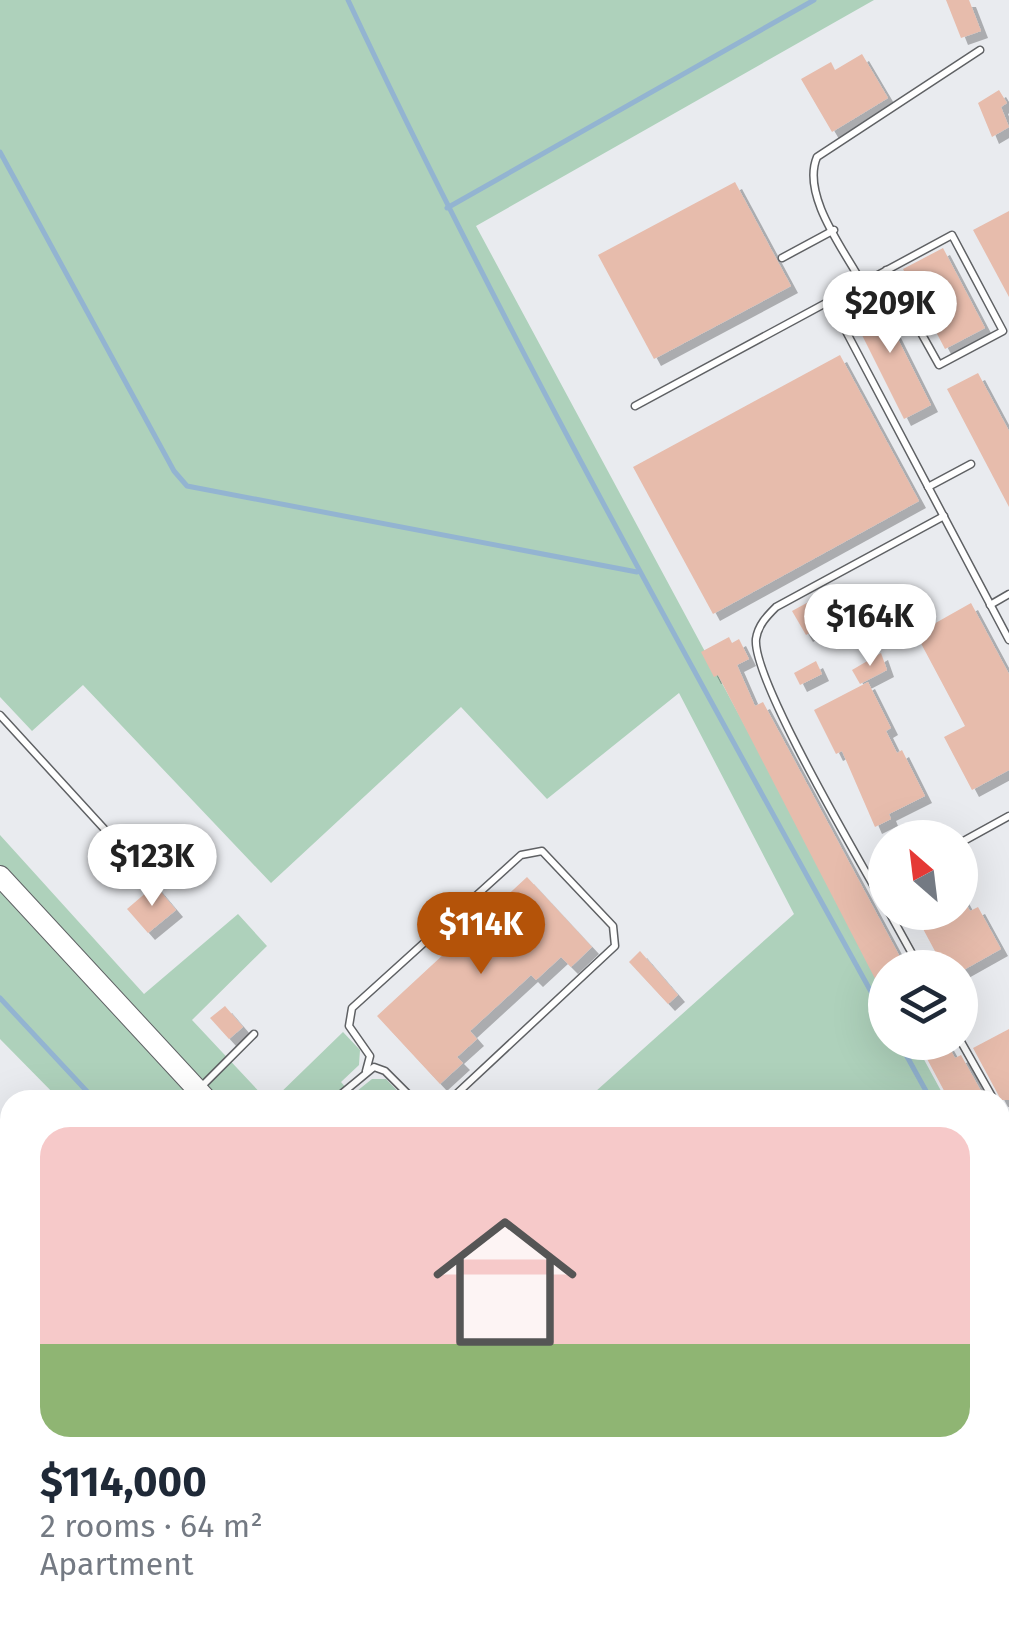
<!DOCTYPE html>
<meta charset="utf-8">
<style>
:root{--surface:#fff;--page:#f2f2f3;--text:#1f2937;--muted:#747a83;--accent:#b45309}
body{margin:0;font-family:"Fira Sans",sans-serif;background:var(--page);color:var(--text);height:100vh;display:flex;flex-direction:column;font-size:38px;white-space:nowrap}
*{box-sizing:border-box;margin:0}
p{font-size:32px;color:var(--muted)}
.icon{flex:none;width:55px;height:55px;fill:none;stroke:currentColor;stroke-width:2;stroke-linecap:round;stroke-linejoin:round}
.map{position:relative;flex:1;overflow:hidden}
.panel{position:absolute;left:0px;top:1090px;width:1010px;height:552px;display:flex;flex-direction:column;background:var(--surface);border-radius:30px 30px 0 0;box-shadow:0 10px 40px #0002}
.panel>*{flex:none}
.needle{width:65px;rotate:332deg}
.buttons{position:absolute;left:868px;top:820px;display:grid;gap:20px}
.buttons a{display:grid;place-items:center;width:110px;height:110px;border-radius:50%;background:var(--surface);box-shadow:0 10px 40px #0002;font-size:50px}
.price{position:absolute;translate:-50% -85px;padding:0 22px;border-radius:35px;background:#fff;color:#222;font-size:32px;line-height:65px;filter:drop-shadow(0 2px 5px #0008)}
.price::after{content:'';position:absolute;left:50%;top:60px;width:30px;height:22px;margin-left:-15px;background:inherit;clip-path:polygon(0 0,100% 0,50% 100%)}
.price.selected{background:var(--accent);color:#fff}
ul{padding:0;list-style:none}
li{display:grid;align-content:center;gap:20px;height:530px;padding:0 40px}
li span{display:grid;place-items:center;height:310px;border-radius:30px;color:#555}
li>.icon{margin-inline-start:auto}
span .icon{width:180px;height:180px;fill:#fffc;stroke-width:1}
li b{font-size:42px}
.map>svg:first-child{display:block}
.commercial{fill:#f4dada}
.green{fill:#aed1bb}
.lines{fill:none;stroke-linecap:round;stroke-linejoin:round}
.stream{stroke:#93b4d1;stroke-width:5}
.building{fill:#e7bcac;filter:url(#shadow)}
.lane-casing{stroke:#5f6164;stroke-width:9}
.street-casing{stroke:#5f6164;stroke-width:16}
.secondary-casing{stroke:#5f6164;stroke-width:22}
.path{stroke:#717274;stroke-width:2.5;stroke-dasharray:10 5;stroke-linecap:butt}
.lane{stroke:#fff;stroke-width:6}
.street{stroke:#fff;stroke-width:14}
.secondary{stroke:#fff;stroke-width:20}
</style>
<div class="map">
<svg width="1009" height="1642" viewBox="0 0 1009 1642">
<defs>
<filter id="shadow"><feDropShadow dx="7" dy="7" stdDeviation="0" flood-color="#0004"/></filter>
</defs>
<rect width="100%" height="100%" fill="#e9ebef"/>
<path class="commercial" d="M936,1632L944,1642H733L724,1633Z"/>
<g class="green">
<path d="M0,0H874L476,226L885,986V1042L915,1043L946,1100H586L794,914L679,693L547,799L461,707L271,883L83,685L32,731L0,697Z"/>
<path d="M0,835L144,994L238,914L267,946L192,1020L267,1100H60L0,1039Z"/>
<path d="M343,1032L360,1050L359,1065L341,1082L352,1095L372,1079H386L406,1100H273Z"/>
<path d="M10,1200V1274L0,1271V1209Z"/>
<path d="M1000,1200L1009,1216V1642H944L936,1633L1000,1632Z"/>
<path d="M555,1633H724L733,1642H564Z"/>
</g>
<g class="lines">
<g class="stream">
<path d="M348,0C511,347 700,681 885,1017"/>
<path d="M0,152L174,471L187,486L637,572"/>
<path d="M447,208L814,0"/>
<path d="M0,998L95,1100"/>
<path d="M899,1042L931,1100"/>
<path d="M1000,1225L1009,1242"/>
<path d="M585,1632L594,1642"/>
</g>
</g>
<g class="building">
<path d="M946,0H969L981,31L961,38Z"/>
<path d="M862,54L888,98L832,132L801,79L831,62L835,70Z"/>
<path d="M999,90L1007,103L1001,107L1009,127L992,137L978,103Z"/>
<path d="M735,182L791,286L654,359L598,255Z"/>
<path d="M1009,211V297L973,230Z"/>
<path d="M943,248L985,328L945,349L903,269Z"/>
<path d="M875,293L931,405L904,419L848,307Z"/>
<path d="M840,355L919,501L713,614L633,467Z"/>
<path d="M978,373L1009,431V507L947,389Z"/>
<path d="M825,593L838,617L806,635L792,611Z"/>
<path d="M971,603L1009,674V770L972,790L944,737L965,726L916,634Z"/>
<path d="M729,637L732,643L739,639L749,659L737,665L755,706L763,702L906,968H885V998L718,675L714,677L701,652Z"/>
<path d="M881,653L887,670L860,684L852,670Z"/>
<path d="M816,661L822,674L800,685L794,673Z"/>
<path d="M868,682L891,728L886,731L897,753L902,750L925,796L889,814L891,819L875,827L842,751L836,754L814,710Z"/>
<path d="M527,877L592,947L571,967L561,957L536,980L531,975L470,1031L477,1039L457,1057L463,1063L440,1084L377,1016Z"/>
<path d="M155,885L176,910L148,933L127,909Z"/>
<path d="M960,893L970,911L978,907L1001,949L960,972V968H944L914,912H960Z"/>
<path d="M640,951L678,995L668,1004L629,962Z"/>
<path d="M225,1006L243,1027L229,1039L210,1018Z"/>
<path d="M1009,1029V1100H1001L973,1048Z"/>
<path d="M918,1042H946L955,1058L961,1055L986,1100H949Z"/>
</g>
<g class="lines">
<defs>
<g id="lane">
<path d="M782,258L834,230"/>
<path d="M862,283C844,250 801,195 817,157L980,50"/>
<path d="M830,301L1009,640"/>
<path d="M635,406L952,235L1003,331L939,365L886,270"/>
<path d="M928,487L971,464"/>
<path d="M990,605L1009,594"/>
<path d="M0,715L140,868"/>
<path d="M960,843L1009,816"/>
<path d="M876,889L885,884"/>
<path d="M885,906C860,861 752,679 756,639C758,625 767,616 776,607L944,516"/>
<path d="M889,912L920,968"/>
<path d="M960,1040L994,1100"/>
<path d="M366,1071L370,1056L349,1026L352,1008L521,855L542,851L613,926L615,946L450,1100"/>
<path d="M199,1089L254,1034"/>
<path d="M334,1100L374,1067L385,1071L414,1100"/>
<path d="M1000,1111L1009,1127"/>
<path d="M1000,1386L1009,1396"/>
<path d="M1000,1456L1009,1467"/>
<path d="M758,1632L766,1642"/>
<path d="M844,1632L848,1642"/>
<path d="M724,1642V1632"/>
</g>
<g id="street">
<path d="M1000,1593L1009,1603"/>
<path d="M23,1642L26,1632"/>
</g>
<g id="secondary">
<path d="M0,876L207,1100"/>
<path d="M0,1575L10,1579"/>
<path d="M147,1632L172,1642"/>
<path d="M702,1632L711,1642"/>
</g>
</defs>
<use href="#lane" class="lane-casing"/>
<use href="#street" class="street-casing"/>
<use href="#secondary" class="secondary-casing"/>
<path class="path" d="M0,1414L10,1424"/>
<use href="#lane" class="lane"/>
<use href="#street" class="street"/>
<use href="#secondary" class="secondary"/>
</g>
</svg>
<div class="buttons">
<a><svg class="needle" viewBox="-14 -14 28 28"><path d="M0-13l5 13h-10z" fill="#e53935"/><path d="M0 13l5-13h-10z" fill="#747a83"/></svg></a>
<a><svg class="icon" aria-label="layers" viewBox="0 0 24 24"><path d="M12 4l9 5-9 5-9-5zM3 14l9 5 9-5"/></svg></a>
</div>
<b class="price" style="left:890px;top:356px">$209K</b>
<b class="price" style="left:870px;top:669px">$164K</b>
<b class="price" style="left:152px;top:909px">$123K</b>
<b class="price selected" style="left:481px;top:977px">$114K</b>
<section class="panel">
<ul>
<li><span style="background:linear-gradient(#f6c9c9 70%,#8fb573 0)"><svg class="icon" aria-label="home" viewBox="0 0 24 24"><path d="M3 11l9-7 9 7M6 9v11h12V9"/></svg></span><div><b>$114,000</b><p>2 rooms · 64 m²</p><p>Apartment</p></div></li>
</ul>
</section>
</div>
